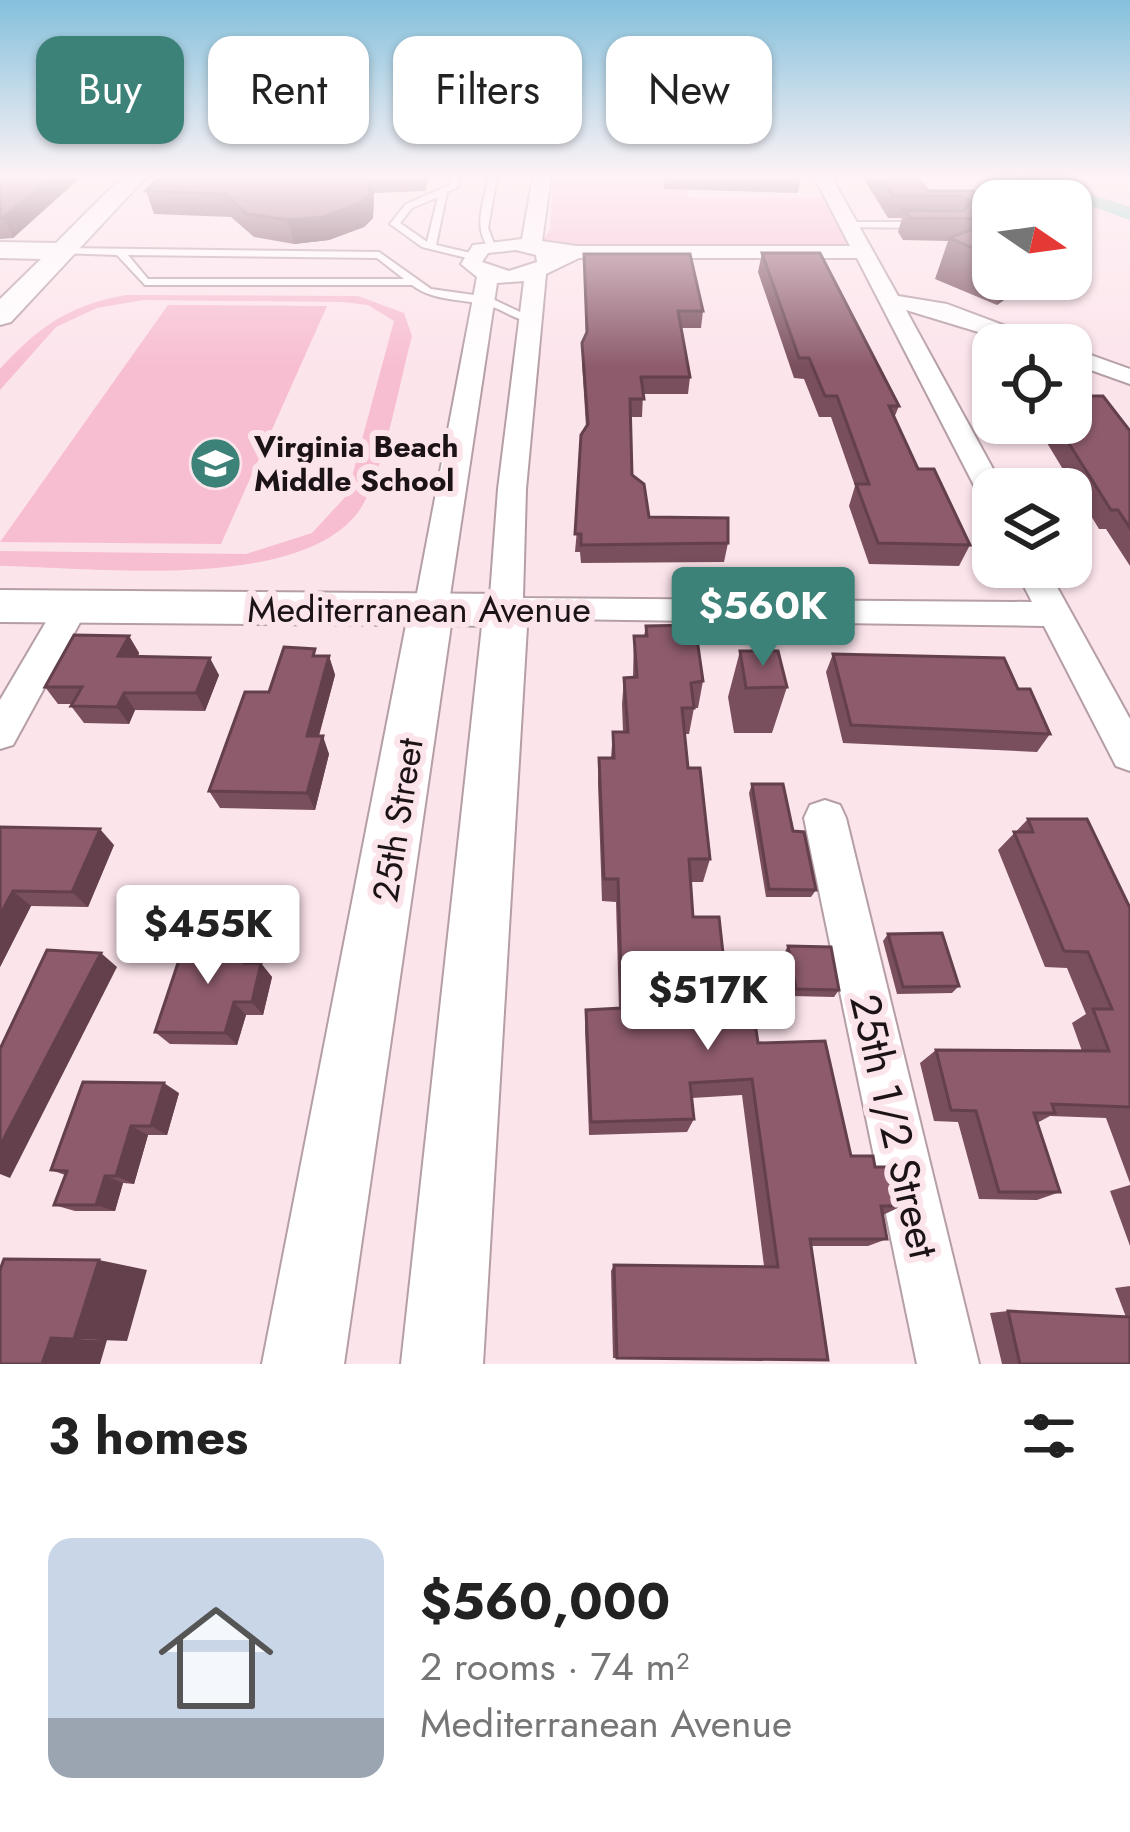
<!DOCTYPE html>
<meta charset="utf-8">
<style>
:root{--surface:#fff;--page:#f6f6f6;--text:#222;--muted:#767676;--accent:#3d8278}
body{margin:0;font-family:Jost,sans-serif;background:var(--page);color:var(--text);height:100vh;display:flex;flex-direction:column;font-size:45px;white-space:nowrap}
*{box-sizing:border-box;margin:0}
p{font-size:39px;color:var(--muted)}
.icon{flex:none;width:66px;height:66px;fill:none;stroke:currentColor;stroke-width:2;stroke-linecap:round;stroke-linejoin:round}
.map{position:relative;height:1364px;overflow:hidden}
.panel{display:flex;flex-direction:column;background:var(--surface);flex:1}
.panel>*{flex:none}
.banner{position:absolute;left:36px;top:36px;width:1059px;height:108px;display:flex;gap:24px}
.needle{width:78px;rotate:103deg}
.tools{position:absolute;left:972px;top:180px;display:grid;gap:24px}
.tools a{display:grid;place-items:center;width:120px;height:120px;border-radius:24px;background:var(--surface);box-shadow:0 3px 9px #0004;font-size:60px}
.price{position:absolute;translate:-50% -102px;padding:0 27px;border-radius:12px;background:#fff;color:#222;font-size:39px;line-height:78px;filter:drop-shadow(0 3px 6px #0008)}
.price::after{content:'';position:absolute;left:50%;top:72px;width:36px;height:27px;margin-left:-18px;background:inherit;clip-path:polygon(0 0,100% 0,50% 100%)}
.price.current{background:var(--accent);color:#fff}
ul{padding:0;list-style:none}
li{display:flex;align-items:center;gap:36px;height:300px;padding:0 48px}
li span{display:grid;place-items:center;flex:none;width:336px;height:240px;border-radius:24px;color:#555}
li>.icon{margin-inline-start:auto}
span .icon{width:144px;height:144px;fill:#fffc;stroke-width:1}
li b{font-size:51px}
h2{display:flex;justify-content:space-between;align-items:center;height:144px;padding:0 48px;font-size:51px}
.pill{padding:0 42px;border-radius:24px;background:var(--surface);box-shadow:0 3px 9px #0004;font-size:42px;line-height:108px}
.pill.current{background:var(--accent);color:#fff}
.map>svg:first-child{display:block}
.green{fill:#f7bed1}
.lines{fill:none;stroke-linecap:round;stroke-linejoin:round}
.canal{fill:#8fd3c7;fill-rule:evenodd}
.lane-casing{stroke:#b59ea5;stroke-width:4}
.street-casing{stroke:#b59ea5;stroke-width:4}
.secondary-casing{stroke:#b59ea5;stroke-width:4}
.lane{fill:#fff;fill-rule:evenodd}
.street{fill:#fff;fill-rule:evenodd}
.secondary{fill:#fff;fill-rule:evenodd}
.wall{fill:#794e5d}
.shaded-wall{fill:#63404c}
.building{fill:#8d5b6c;stroke:#63404c;stroke-width:3}
.labels{text-anchor:middle;stroke-width:12;stroke-linejoin:round;paint-order:stroke}
.far-poi-label{font-size:30px;font-weight:bold;fill:#1b1316;stroke:#fce4eb;text-anchor:start}
.street-label{font-size:36px;fill:#1b1316;stroke:#fce4eb}
.near-street-label{font-size:42px;fill:#1b1316;stroke:#fce4eb}
</style>
<div class="map">
<svg width="1130" height="1364" viewBox="0 0 1130 1364">
<rect width="100%" height="100%" fill="#fce4eb"/>
<g class="green">
<path d="M553,176H683L689,198H823L849,242L842,246L558,248L541,243L550,229Z"/>
<path d="M126,295L358,296L404,313L412,336C400,380 383,477 359,511C299,593 93,567 0,566V551L246,554L312,533L347,495L394,321L368,305L343,302L143,300L97,308L56,327L0,390V369C38,327 69,305 126,295Z"/>
<path d="M168,305L327,306L221,544L0,542Z"/>
</g>
<g class="lines">
<path class="canal" d="M1008,176H1035L1130,207V220Z"/>
<defs>
<g id="lane">
<path d="M453,176H461L457,188L447,192L436,245L475,254L476,256L471,259L422,247L390,224L406,204L450,185ZM438,197L427,242L400,223L412,208Z"/>
<path d="M489,176H497L488,228L495,246L490,249C472,228 484,202 489,176Z"/>
<path d="M849,222H922L927,225L922,228L846,227L844,225Z"/>
<path d="M63,248L379,252L431,289L488,297L535,319C522,323 511,315 498,309C470,297 436,304 412,285H145L117,255L59,253V249ZM128,255L377,258L404,279H148Z"/>
</g>
<g id="street">
<path d="M533,176H551L542,241L576,246H850L814,176H831L898,296L947,304L1056,345H1021L906,310L1004,489H993V504L979,495L857,258H579L546,274L526,489L523,598L1032,602L1014,567H1046L1130,719V771L1116,766L1044,626L494,618L489,610L498,489L524,281L497,283L448,609L443,617H419L414,609L477,277L461,264L473,245L522,239ZM516,250L536,255L537,262L509,271L482,262L488,253Z"/>
<path d="M1071,348L1130,369V384L1071,363Z"/>
<path d="M72,594L89,606L13,745L0,749V700L60,598Z"/>
<path d="M825,800L840,805L846,818L979,1364H917L804,818L810,805Z"/>
</g>
<g id="secondary">
<path d="M123,176H147L11,322L0,325V299L41,259L0,258V242L56,243Z"/>
<path d="M0,590L506,594L522,599L528,610L483,1364H401L482,626L451,625L344,1364H262L406,625L0,622Z"/>
</g>
</defs>
<use href="#lane" class="lane-casing"/>
<use href="#street" class="street-casing"/>
<use href="#secondary" class="secondary-casing"/>
<use href="#lane" class="lane"/>
<use href="#street" class="street"/>
<use href="#secondary" class="secondary"/>
</g>
<g class="wall">
<path d="M0,176H82L13,238L0,239Z"/>
<path d="M160,176H430L425,191L374,193L373,218L364,227L329,240L294,244L254,237L231,217L154,214L146,191Z"/>
<path d="M665,176H801L798,193L664,189Z"/>
<path d="M862,176H916L928,191H974L993,215V279H1030L1028,283L997,305L935,279L948,241L903,240L898,232L902,218H888Z"/>
<path d="M762,253L899,406L894,418L918,469L970,545L959,566L869,564L849,506L855,486L831,417H819L804,379L794,378L758,272Z"/>
<path d="M584,270L703,311L701,328H681L690,377L688,394H643L642,417H630L632,475L649,517L728,543L724,562L581,563L580,552H575L586,427L582,361V343L586,334Z"/>
<path d="M1080,396L1130,431V566L1106,529H1099L1035,423H1071Z"/>
<path d="M646,626L703,681L698,708H694L689,734H684L688,768L710,859L703,882H691L693,917L730,1017L758,1043L851,1156L875,1167L902,1206L883,1215L887,1239L868,1246H811L828,1360L613,1358L611,1271L614,1265L764,1266L742,1095L692,1098L694,1119L687,1132L589,1135L585,1028L586,1010L619,1008L616,902L602,901L598,783L599,758H611L613,732H623L622,704L624,678L633,677L634,636H644Z"/>
<path d="M129,636L139,653L138,657L219,675L205,711L135,710L129,724L84,723L71,706L73,704H58L45,687Z"/>
<path d="M740,651L787,687L772,733H734L728,697Z"/>
<path d="M833,654L1018,689L1050,734L1037,752L843,743L826,672Z"/>
<path d="M318,656H329L335,675L319,736L329,754L315,810L220,808L209,791L269,692Z"/>
<path d="M752,784L793,831L816,890L811,897H766L749,793Z"/>
<path d="M1028,819L1130,908V1183L1106,1118L1050,1116L1037,1123L1060,1192L1037,1200L979,1199L958,1122L934,1121L920,1063L936,1050L1082,1051L1072,1023L1086,1014L1067,968L1045,967L998,850Z"/>
<path d="M0,827L114,845L88,907L31,906L0,967Z"/>
<path d="M888,934L959,986L952,993L897,994L883,941Z"/>
<path d="M788,946L839,990L834,997L792,996L784,953Z"/>
<path d="M261,957L260,963L272,977L263,1015H246L237,1045L170,1044L155,1032Z"/>
<path d="M179,1093L167,1135H148L134,1184L123,1183L115,1211H75L54,1205L65,1175L51,1170Z"/>
<path d="M1130,1185V1246L1110,1191Z"/>
<path d="M1130,1286V1364H1002L990,1313L1008,1311L1126,1317L1115,1288Z"/>
</g>
<g class="shaded-wall">
<path d="M53,176H82L13,238L3,218Z"/>
<path d="M371,176L374,193L373,218L364,227L329,240L294,244L288,220Z"/>
<path d="M423,176H430L425,191Z"/>
<path d="M1008,279H1030L1028,283L997,305Z"/>
<path d="M129,636L139,653L129,674L118,656Z"/>
<path d="M329,656L335,675L314,753L307,736Z"/>
<path d="M210,658L219,675L205,711L196,693Z"/>
<path d="M124,693L135,710L129,724L117,707Z"/>
<path d="M323,736L329,754L315,810L307,793Z"/>
<path d="M100,829L114,845L88,907L72,892Z"/>
<path d="M13,891L31,906L0,967V915Z"/>
<path d="M250,942L261,957L256,977L245,963Z"/>
<path d="M101,953L117,967L10,1178L0,1174V1146Z"/>
<path d="M261,963L272,977L263,1015L252,1002Z"/>
<path d="M234,1002L246,1015L237,1045L225,1033Z"/>
<path d="M164,1083L179,1093L167,1135L151,1126Z"/>
<path d="M131,1126L148,1135L134,1184L116,1176Z"/>
<path d="M105,1176L123,1183L115,1211L96,1205Z"/>
<path d="M99,1260L147,1270L127,1341L74,1339Z"/>
<path d="M51,1338L107,1340L100,1364H42Z"/>
</g>
<g class="building">
<path d="M0,176H53L3,218H0Z"/>
<path d="M160,176H370L369,195L360,203L324,217L288,220L247,214L225,194L146,191Z"/>
<path d="M880,176H916L928,191H974L993,215V219L910,218L904,210L963,211L972,202L962,196H894Z"/>
<path d="M993,221V256L949,238Z"/>
<path d="M762,253H820L899,406H889L918,469H934L970,545L878,543L856,484H869L837,396H825L809,358H799Z"/>
<path d="M584,254H690L703,311H678L690,377H641L644,399H630L632,475L644,484L649,517L728,518V543L581,545V534H575L581,435L588,424L582,343L587,332Z"/>
<path d="M1071,383L1080,396H1103L1130,431V528L1118,510H1111L1056,423H1071Z"/>
<path d="M695,625L703,681L691,683L694,708H682L688,768H700L710,859H689L693,917H719L730,1017L754,1016L758,1043L825,1041L851,1156H873L875,1167H893L902,1206H881L887,1239H810L828,1360L617,1358L614,1265L778,1267L752,1079L690,1083L694,1119L591,1122L586,1010L622,1008L618,879H604L599,758H614L613,732H628L624,678L637,677L634,636H647L646,626Z"/>
<path d="M74,635L129,636L118,656L210,658L196,693H124L117,707L71,706L82,687H45Z"/>
<path d="M284,647L315,649L313,656H329L307,736H323L307,793L209,791L245,692H269Z"/>
<path d="M740,651H778L787,687L746,688Z"/>
<path d="M833,654L1004,658L1018,689H1030L1050,734L851,725Z"/>
<path d="M752,784H783L793,831L804,832L816,890L769,889Z"/>
<path d="M1028,819H1087L1130,908V1107L1052,1104L1055,1113H1034L1060,1192H999L976,1111L951,1110L936,1050L1109,1051L1093,1009H1112L1088,952L1064,951L1014,832H1033Z"/>
<path d="M0,827L100,829L72,892L13,891L0,915Z"/>
<path d="M942,933L959,986L903,987L888,934Z"/>
<path d="M185,942H250L245,963H261L252,1002H234L225,1033L155,1032Z"/>
<path d="M788,946L831,947L839,990L796,989Z"/>
<path d="M47,950L101,953L0,1146V1049Z"/>
<path d="M83,1082L164,1083L151,1126H131L116,1176H105L96,1205H54L67,1171L51,1170Z"/>
<path d="M4,1259L99,1260L74,1339L51,1338L42,1364H0V1270Z"/>
<path d="M1008,1311L1130,1317V1364H1020Z"/>
</g>
<linearGradient id="sky" x2="0" y2="1"><stop stop-color="#84c0db"/><stop offset="0.48" stop-color="#fef3f6"/><stop offset="1" stop-color="#fef3f6" stop-opacity="0"/></linearGradient>
<rect width="1130" height="367" fill="url(#sky)"/>
<defs>
<symbol id="school-disc" viewBox="-11 -11 22 22"><circle r="9.5" fill="#3d8278" stroke="#fce4eb"/><path d="M0-5L7-2L0 1L-7-2ZM-4 1L0 2.5L4 1V4Q0 6-4 4Z" fill="#fff"/></symbol>
</defs>
<g fill-rule="evenodd">
<use href="#school-disc" x="186" y="434" width="59" height="59"/>
</g>
<g class="labels">
<g class="far-poi-label">
<text x="254" y="457">Virginia Beach<tspan x="254" dy="34">Middle School</tspan></text>
</g>
<g class="street-label">
<text x="419" y="622">Mediterranean Avenue</text>
<text transform="translate(397 820) rotate(-81)" y="13">25th Street</text>
</g>
<g class="near-street-label">
<text transform="translate(895 1126) rotate(77)" y="15">25th 1/2 Street</text>
</g>
</g>
</svg>
<div class="tools">
<a><svg class="needle" viewBox="-14 -14 28 28"><path d="M0-13l5 13h-10z" fill="#e53935"/><path d="M0 13l5-13h-10z" fill="#767676"/></svg></a>
<a><svg class="icon" aria-label="locate" viewBox="0 0 24 24"><circle cx="12" cy="12" r="6"/><path d="M12 2v4M12 18v4M2 12h4M18 12h4"/></svg></a>
<a><svg class="icon" aria-label="layers" viewBox="0 0 24 24"><path d="M12 4l9 5-9 5-9-5zM3 14l9 5 9-5"/></svg></a>
</div>
<b class="price current" style="left:763px;top:669px">$560K</b>
<b class="price" style="left:208px;top:987px">$455K</b>
<b class="price" style="left:708px;top:1053px">$517K</b>
<div class="banner">
<a class="pill current">Buy</a>
<a class="pill">Rent</a>
<a class="pill">Filters</a>
<a class="pill">New</a>
</div>
</div>
<section class="panel">
<h2>3 homes<svg class="icon" aria-label="filters" viewBox="0 0 24 24"><path d="M4 7h16M4 17h16"/><circle cx="9" cy="7" r="2"/><circle cx="15" cy="17" r="2"/></svg></h2>
<ul>
<li><span style="background:linear-gradient(#c9d6e8 75%,#9aa5b1 0)"><svg class="icon" aria-label="home" viewBox="0 0 24 24"><path d="M3 11l9-7 9 7M6 9v11h12V9"/></svg></span><div><b>$560,000</b><p>2 rooms · 74 m²</p><p>Mediterranean Avenue</p></div></li>
</ul>
</section>
